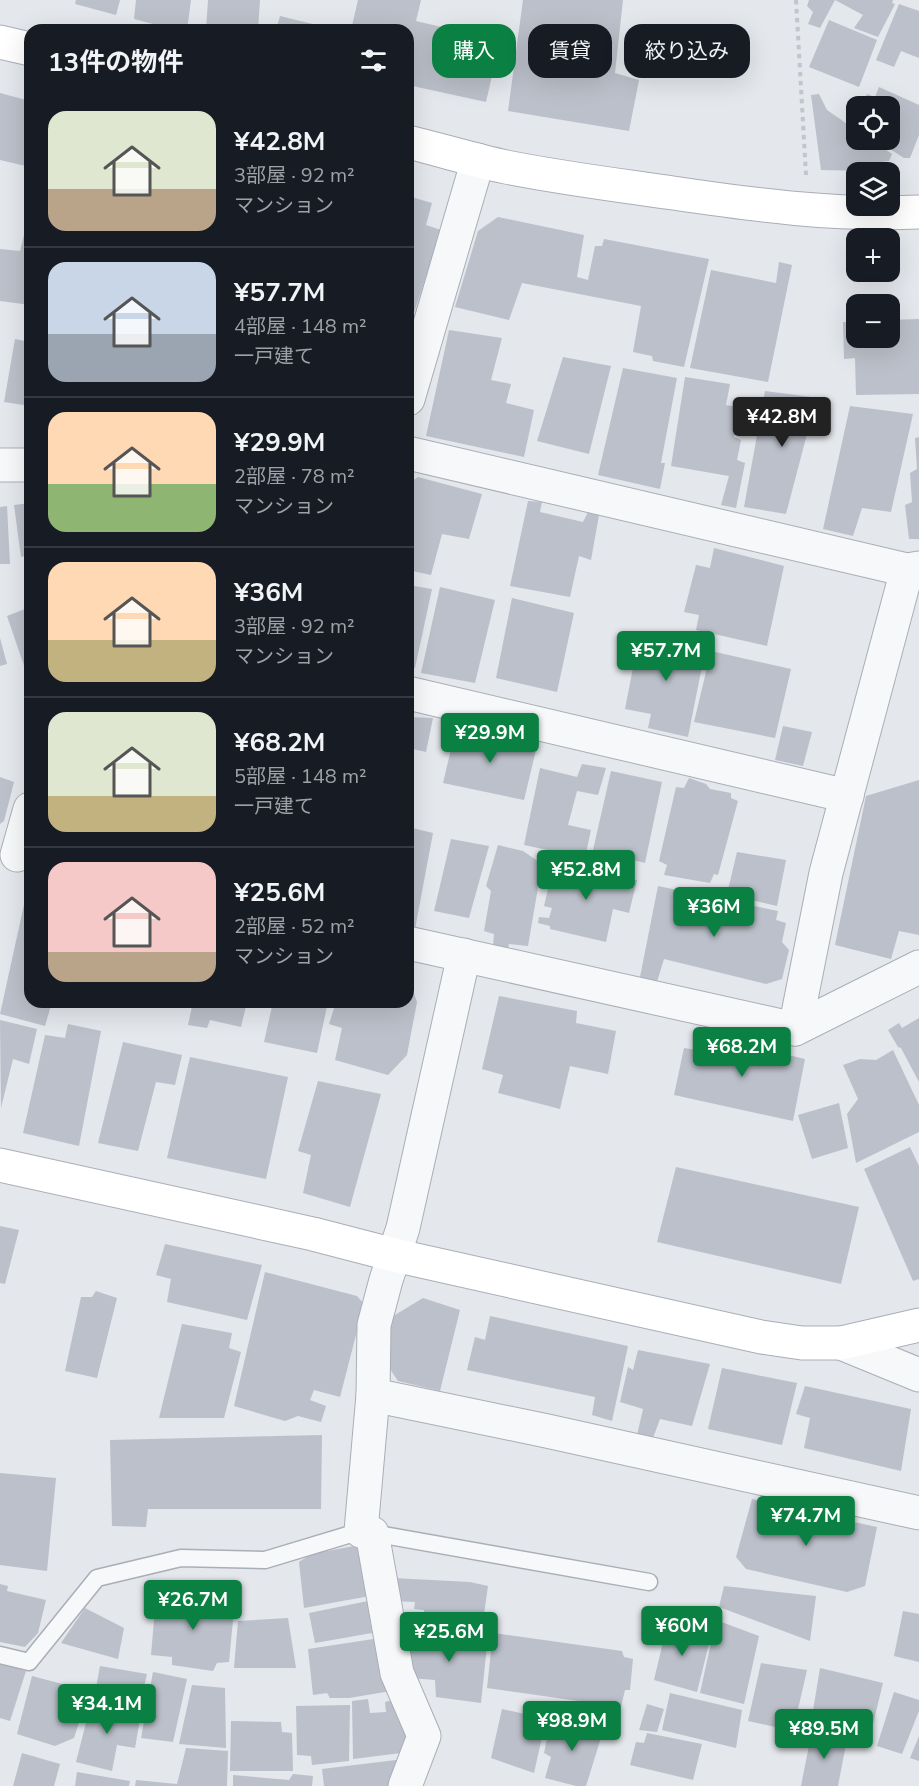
<!DOCTYPE html>
<html lang="ja">
<meta charset="utf-8">
<style>
:root{--surface:#171b24;--page:#242831;--text:#f1f3f6;--muted:#9ea1a6;--line:#363941;--accent:#0b8043}
body{margin:0;font-family:"Nunito Sans","Noto Sans JP",sans-serif;background:var(--page);color:var(--text);height:100vh;display:flex;flex-direction:column;font-size:22px;white-space:nowrap}
*{box-sizing:border-box;margin:0}
p{font-size:20px;color:var(--muted)}
.icon{flex:none;width:33px;height:33px;fill:none;stroke:currentColor;stroke-width:2;stroke-linecap:round;stroke-linejoin:round}
.map{position:relative;flex:1;overflow:hidden}
.sheet{position:absolute;left:24px;top:24px;width:390px;height:984px;display:flex;flex-direction:column;background:var(--surface);border-radius:18px;box-shadow:0 6px 24px #0002}
.sheet>*{flex:none}
.top-card{position:absolute;left:432px;top:24px;width:396px;height:54px;display:flex;gap:12px}
.fabs{position:absolute;left:846px;top:96px;display:grid;gap:12px}
.fabs a{display:grid;place-items:center;width:54px;height:54px;border-radius:12px;background:var(--surface);box-shadow:0 6px 24px #0002;font-size:30px}
.price{position:absolute;translate:-50% -51px;padding:0 14px;border-radius:6px;background:var(--accent);color:#fff;font-size:20px;line-height:39px;filter:drop-shadow(0 2px 3px #0008)}
.price::after{content:'';position:absolute;left:50%;top:36px;width:18px;height:14px;margin-left:-9px;background:inherit;clip-path:polygon(0 0,100% 0,50% 100%)}
.price.current{background:#222;color:#fff}
ul{padding:0;list-style:none}
li{display:flex;align-items:center;gap:18px;height:150px;padding:0 24px}
li+li{border-top:2px solid var(--line)}
li span{display:grid;place-items:center;flex:none;width:168px;height:120px;border-radius:18px;color:#555}
li>.icon{margin-inline-start:auto}
span .icon{width:72px;height:72px;fill:#fffc;stroke-width:1}
li b{font-size:26px}
h2{display:flex;justify-content:space-between;align-items:center;height:72px;padding:0 24px;font-size:26px}
.tag{padding:0 21px;border-radius:18px;background:var(--surface);box-shadow:0 6px 24px #0002;font-size:21px;line-height:54px}
.tag.current{background:var(--accent);color:#fff}
.map>svg:first-child{display:block}
.building{fill:#bbc0ca}
.lines{fill:none;stroke-linecap:round;stroke-linejoin:round}
.lane-casing{stroke:#a9aeb7;stroke-width:19}
.street-casing{stroke:#a9aeb7;stroke-width:35}
.secondary-casing{stroke:#a9aeb7;stroke-width:35}
.path{stroke:#c2c5cb;stroke-width:4;stroke-dasharray:4.5 4.5;stroke-linecap:butt}
.lane{stroke:#f7f8fa;stroke-width:16}
.street{stroke:#f7f8fa;stroke-width:33}
.secondary{stroke:#fff;stroke-width:33}
</style>
<div class="map">
<svg width="919" height="1786" viewBox="0 0 919 1786">
<rect width="100%" height="100%" fill="#e4e7ec"/>
<g class="building">
<path d="M76,0H120L116,15L75,4Z"/>
<path d="M136,0H191L187,30H176L134,19Z"/>
<path d="M208,0H260L258,30H206Z"/>
<path d="M358,0H421L416,21L500,41L486,102L408,85V30H351Z"/>
<path d="M523,0H623L615,73L639,80L629,131L508,111Z"/>
<path d="M809,0H835L820,28L808,24L813,12L807,6Z"/>
<path d="M835,0H893L892,3L895,4L878,37L854,28L863,15Z"/>
<path d="M899,4L919,11V58L901,51L894,67L876,60Z"/>
<path d="M280,16L333,29V30H276Z"/>
<path d="M829,20L877,40L859,87L809,67Z"/>
<path d="M879,87L919,105V135L910,158H904L876,140H890V106H861L867,94L875,97Z"/>
<path d="M0,93L30,101V167L0,160Z"/>
<path d="M819,94L827,110L856,130V140H871L892,154L889,161L869,164L867,171L821,170L811,95Z"/>
<path d="M408,196L432,203L426,225L441,230L410,325L408,324Z"/>
<path d="M498,217L584,235L577,277L588,280L595,246H602L604,239L709,259L684,367L653,361L652,356L633,352L641,306L522,283L509,320L455,307L478,231Z"/>
<path d="M24,235L30,236V305L0,301V249L20,251Z"/>
<path d="M779,262L792,265L768,382L690,368L711,270L776,283Z"/>
<path d="M919,319V394L856,395L855,358L844,359L843,322H856V338H890V320Z"/>
<path d="M449,330L502,338L491,380L511,384L506,403L534,410L524,457L426,436Z"/>
<path d="M15,339L30,342V406L4,402Z"/>
<path d="M563,357L611,366L589,454L537,441Z"/>
<path d="M623,368L677,378L661,463H665L660,489L598,475Z"/>
<path d="M685,377L730,384L726,405L737,407L734,437L741,440L737,460L745,463L736,508L721,505L729,476L671,466Z"/>
<path d="M765,391L827,399L825,435L807,434L786,514L744,507Z"/>
<path d="M850,406L913,414L891,512L862,508L853,536L823,529Z"/>
<path d="M919,437V539H909L905,505L912,502L910,473L917,469L915,438Z"/>
<path d="M418,477L482,494L469,539L442,534L431,575L408,570V484Z"/>
<path d="M528,501L542,502L540,512L583,522L588,512L599,515L591,560L579,556L570,597L510,586Z"/>
<path d="M30,503V555L21,557L14,505Z"/>
<path d="M7,506L10,564H0V507Z"/>
<path d="M714,548L784,566L767,646L696,630L699,615L684,612L696,565L710,568Z"/>
<path d="M408,585L432,589L415,668L408,667Z"/>
<path d="M440,587L495,600L475,683L421,673Z"/>
<path d="M512,598L574,613L557,692L496,678Z"/>
<path d="M30,607V683L7,616Z"/>
<path d="M640,632L706,646L688,737L648,728L651,714L625,709Z"/>
<path d="M0,638L7,664L0,666Z"/>
<path d="M711,651L791,669L775,738L694,722Z"/>
<path d="M408,717L433,718L426,752L408,748Z"/>
<path d="M783,726L812,732L803,766L775,760Z"/>
<path d="M456,728L537,746L524,800L443,783Z"/>
<path d="M582,764L606,768L598,795L577,791L568,825L591,830L585,858L524,845L540,768L577,777Z"/>
<path d="M611,771L662,782L645,863L593,850Z"/>
<path d="M0,777L14,782L4,821L0,824Z"/>
<path d="M689,778L706,784L710,789L731,793V798L738,801L718,875L714,874L710,883L664,875L667,865L659,861L676,787L684,788Z"/>
<path d="M919,780V935L899,931L891,959L835,945L866,796Z"/>
<path d="M408,827L433,833L415,929L408,927Z"/>
<path d="M451,839L489,846L469,918L434,911Z"/>
<path d="M498,845L523,851L542,864L528,946L509,944L508,949L493,946L494,934L484,931L491,891L486,886Z"/>
<path d="M737,852L786,860L777,906L727,894Z"/>
<path d="M554,863L637,880L629,913L613,909L606,942L550,929V926L538,923L539,917L549,918L552,908L544,906Z"/>
<path d="M658,886L778,911L776,920L786,923L782,942L789,950L782,979L766,984L664,959L656,985L639,982Z"/>
<path d="M25,900L30,901V1002H52L45,1026L0,1014Z"/>
<path d="M408,977L417,1002L407,1055L388,1075L335,1060L342,1028L329,1024L336,1002H408Z"/>
<path d="M499,996L577,1011L576,1023L616,1031L608,1074L570,1066L560,1109L498,1093L503,1075L482,1069Z"/>
<path d="M193,1002H247L241,1027L210,1020L207,1028L188,1025Z"/>
<path d="M273,1002H328L317,1053L264,1042Z"/>
<path d="M919,1018V1082L901,1048L898,1047L888,1030L899,1023L902,1028Z"/>
<path d="M0,1020L37,1029L29,1064L13,1059L1,1108Z"/>
<path d="M68,1024L101,1031L79,1146L23,1133L45,1035L65,1038Z"/>
<path d="M709,1036L805,1059L793,1121L674,1095L684,1048L702,1051Z"/>
<path d="M123,1042L182,1055L175,1085L156,1082L138,1151L98,1143Z"/>
<path d="M893,1050L919,1105V1132L856,1163L847,1114L858,1099L843,1065L860,1059L876,1060Z"/>
<path d="M190,1057L288,1077L266,1179L167,1158Z"/>
<path d="M318,1081L381,1094L350,1207L303,1193L311,1155L298,1151Z"/>
<path d="M839,1103L848,1148L812,1159L798,1115Z"/>
<path d="M910,1147L919,1166V1279L913,1281L864,1169Z"/>
<path d="M676,1167L859,1207L841,1284L657,1242Z"/>
<path d="M0,1226L19,1230L5,1284L0,1283Z"/>
<path d="M165,1244L262,1265L247,1320L167,1302L171,1279L156,1275Z"/>
<path d="M265,1272L357,1296L364,1304L340,1397L314,1390L310,1400L326,1406L321,1422L298,1416L285,1421L234,1406Z"/>
<path d="M96,1291L117,1298L97,1378L65,1371L81,1297H92Z"/>
<path d="M423,1298L460,1310L440,1391L398,1381L386,1363L390,1318Z"/>
<path d="M490,1316L628,1346L612,1421L592,1415L595,1397L467,1370L475,1337L485,1340Z"/>
<path d="M182,1324L232,1333L229,1348L241,1352L224,1418H159Z"/>
<path d="M638,1350L710,1364L692,1426L660,1419L653,1438L637,1435L643,1409L620,1402L628,1367L633,1370Z"/>
<path d="M722,1368L797,1383L782,1445L708,1429Z"/>
<path d="M805,1386L911,1409L901,1471L804,1448L810,1418L796,1414Z"/>
<path d="M322,1435L321,1509H148L146,1527L112,1526L110,1440Z"/>
<path d="M0,1473L56,1478L47,1571L0,1565Z"/>
<path d="M752,1499L819,1515V1522L837,1527L840,1519L877,1527L865,1586L847,1592L746,1569L736,1557Z"/>
<path d="M354,1546L363,1548L370,1596L304,1608L299,1562L311,1554Z"/>
<path d="M393,1578L470,1582L488,1586L482,1628L461,1627V1622L424,1618V1610L414,1609L415,1602L391,1601Z"/>
<path d="M0,1584L8,1586L7,1591L46,1600L38,1633L25,1647L0,1642Z"/>
<path d="M724,1586L816,1596L810,1641L719,1607Z"/>
<path d="M156,1597L235,1599L229,1662L217,1663L213,1671L172,1665V1657L151,1655Z"/>
<path d="M368,1601L372,1633L315,1643L309,1613Z"/>
<path d="M85,1608L124,1628L118,1659L61,1643Z"/>
<path d="M903,1611L919,1614V1662L894,1656Z"/>
<path d="M288,1618L296,1668H234L238,1621Z"/>
<path d="M716,1620L759,1636L744,1704L700,1693Z"/>
<path d="M668,1621L693,1627L692,1634L710,1640L697,1692L654,1680Z"/>
<path d="M403,1631L488,1636L481,1703L436,1697L435,1680L410,1678Z"/>
<path d="M493,1633L622,1651L624,1657L633,1659L630,1690H625L621,1707L487,1688Z"/>
<path d="M380,1638L391,1691L349,1698H330L327,1693L313,1695L308,1649Z"/>
<path d="M0,1663L26,1671L10,1721L0,1718Z"/>
<path d="M761,1663L807,1670L793,1731L748,1721Z"/>
<path d="M100,1666L147,1674L139,1708L94,1699Z"/>
<path d="M820,1668L883,1683L869,1740L811,1723Z"/>
<path d="M153,1672L187,1679L173,1742L141,1738Z"/>
<path d="M32,1676L89,1691L74,1738L55,1746L17,1734Z"/>
<path d="M192,1685L225,1688L226,1748L179,1744Z"/>
<path d="M894,1692L919,1700V1711L902,1754L877,1746Z"/>
<path d="M670,1693L742,1710L736,1748L662,1730Z"/>
<path d="M368,1699L370,1713L386,1712L385,1702L397,1699L410,1729L409,1752L353,1759L352,1701Z"/>
<path d="M91,1703L141,1713L135,1748L117,1745L112,1771L76,1762Z"/>
<path d="M647,1704L664,1709L657,1732L639,1730Z"/>
<path d="M350,1705L349,1761L312,1765L311,1756L297,1755L296,1706Z"/>
<path d="M502,1709L534,1716L536,1713L547,1715L534,1773L491,1758Z"/>
<path d="M551,1719L604,1728L586,1786H576L545,1778L551,1757L544,1753Z"/>
<path d="M231,1721L281,1722L282,1732L292,1733L293,1771H230Z"/>
<path d="M812,1730L847,1739L838,1786H801Z"/>
<path d="M647,1733L702,1744L693,1780L630,1765L636,1742L644,1743Z"/>
<path d="M919,1736V1761L910,1758Z"/>
<path d="M186,1748L228,1751L227,1786H135L136,1780L177,1784Z"/>
<path d="M22,1753L60,1764L54,1786H13Z"/>
<path d="M404,1759L398,1786H324L322,1769Z"/>
<path d="M77,1772L130,1781L129,1786H75Z"/>
<path d="M293,1774L313,1776L312,1786H233V1775L289,1780Z"/>
</g>
<g class="lines">
<defs>
<path id="lane" d="M0,1655L29,1662L97,1578L181,1558L265,1560L361,1531L649,1582"/>
<g id="street">
<path d="M408,399L478,160"/>
<path d="M408,453L907,570L919,568"/>
<path d="M0,465H30"/>
<path d="M408,693L847,796"/>
<path d="M17,855L30,809"/>
<path d="M408,943L795,1029L919,967"/>
<path d="M795,1029L826,873L907,570"/>
<path d="M841,1343L919,1375"/>
<path d="M373,1395L547,1431L919,1513"/>
<path d="M361,1531L373,1395L374,1325L386,1280L403,1228L464,955"/>
<path d="M372,1533L397,1673L424,1736L405,1786"/>
</g>
<g id="secondary">
<path d="M0,42L30,49"/>
<path d="M408,142C441,150 473,160 506,167C561,178 617,185 673,193C754,205 837,216 919,212"/>
<path d="M0,1165L313,1234L394,1255L761,1337L802,1343H841L919,1325"/>
</g>
</defs>
<use href="#lane" class="lane-casing"/>
<use href="#street" class="street-casing"/>
<use href="#secondary" class="secondary-casing"/>
<path class="path" d="M796,0L806,175"/>
<use href="#lane" class="lane"/>
<use href="#street" class="street"/>
<use href="#secondary" class="secondary"/>
</g>
</svg>
<div class="fabs">
<a><svg class="icon" aria-label="locate" viewBox="0 0 24 24"><circle cx="12" cy="12" r="6"/><path d="M12 2v4M12 18v4M2 12h4M18 12h4"/></svg></a>
<a><svg class="icon" aria-label="layers" viewBox="0 0 24 24"><path d="M12 4l9 5-9 5-9-5zM3 14l9 5 9-5"/></svg></a>
<a>+</a>
<a>−</a>
</div>
<b class="price current" style="left:782px;top:448px">¥42.8M</b>
<b class="price" style="left:666px;top:682px">¥57.7M</b>
<b class="price" style="left:490px;top:764px">¥29.9M</b>
<b class="price" style="left:586px;top:901px">¥52.8M</b>
<b class="price" style="left:714px;top:938px">¥36M</b>
<b class="price" style="left:742px;top:1078px">¥68.2M</b>
<b class="price" style="left:806px;top:1547px">¥74.7M</b>
<b class="price" style="left:193px;top:1631px">¥26.7M</b>
<b class="price" style="left:682px;top:1657px">¥60M</b>
<b class="price" style="left:449px;top:1663px">¥25.6M</b>
<b class="price" style="left:107px;top:1735px">¥34.1M</b>
<b class="price" style="left:572px;top:1752px">¥98.9M</b>
<b class="price" style="left:824px;top:1760px">¥89.5M</b>
<div class="top-card">
<a class="tag current">購入</a>
<a class="tag">賃貸</a>
<a class="tag">絞り込み</a>
</div>
<section class="sheet">
<h2>13件の物件<svg class="icon" aria-label="filters" viewBox="0 0 24 24"><path d="M4 7h16M4 17h16"/><circle cx="9" cy="7" r="2"/><circle cx="15" cy="17" r="2"/></svg></h2>
<ul>
<li><span style="background:linear-gradient(#dfe7d0 65%,#b9a48a 0)"><svg class="icon" aria-label="home" viewBox="0 0 24 24"><path d="M3 11l9-7 9 7M6 9v11h12V9"/></svg></span><div><b>¥42.8M</b><p>3部屋 · 92 m²</p><p>マンション</p></div></li>
<li><span style="background:linear-gradient(#c9d6e8 60%,#9aa5b1 0)"><svg class="icon" aria-label="home" viewBox="0 0 24 24"><path d="M3 11l9-7 9 7M6 9v11h12V9"/></svg></span><div><b>¥57.7M</b><p>4部屋 · 148 m²</p><p>一戸建て</p></div></li>
<li><span style="background:linear-gradient(#ffd9b3 60%,#8fb573 0)"><svg class="icon" aria-label="home" viewBox="0 0 24 24"><path d="M3 11l9-7 9 7M6 9v11h12V9"/></svg></span><div><b>¥29.9M</b><p>2部屋 · 78 m²</p><p>マンション</p></div></li>
<li><span style="background:linear-gradient(#ffd9b3 65%,#c2b280 0)"><svg class="icon" aria-label="home" viewBox="0 0 24 24"><path d="M3 11l9-7 9 7M6 9v11h12V9"/></svg></span><div><b>¥36M</b><p>3部屋 · 92 m²</p><p>マンション</p></div></li>
<li><span style="background:linear-gradient(#dfe7d0 70%,#c2b280 0)"><svg class="icon" aria-label="home" viewBox="0 0 24 24"><path d="M3 11l9-7 9 7M6 9v11h12V9"/></svg></span><div><b>¥68.2M</b><p>5部屋 · 148 m²</p><p>一戸建て</p></div></li>
<li><span style="background:linear-gradient(#f6c9c9 75%,#b9a48a 0)"><svg class="icon" aria-label="home" viewBox="0 0 24 24"><path d="M3 11l9-7 9 7M6 9v11h12V9"/></svg></span><div><b>¥25.6M</b><p>2部屋 · 52 m²</p><p>マンション</p></div></li>
</ul>
</section>
</div>
